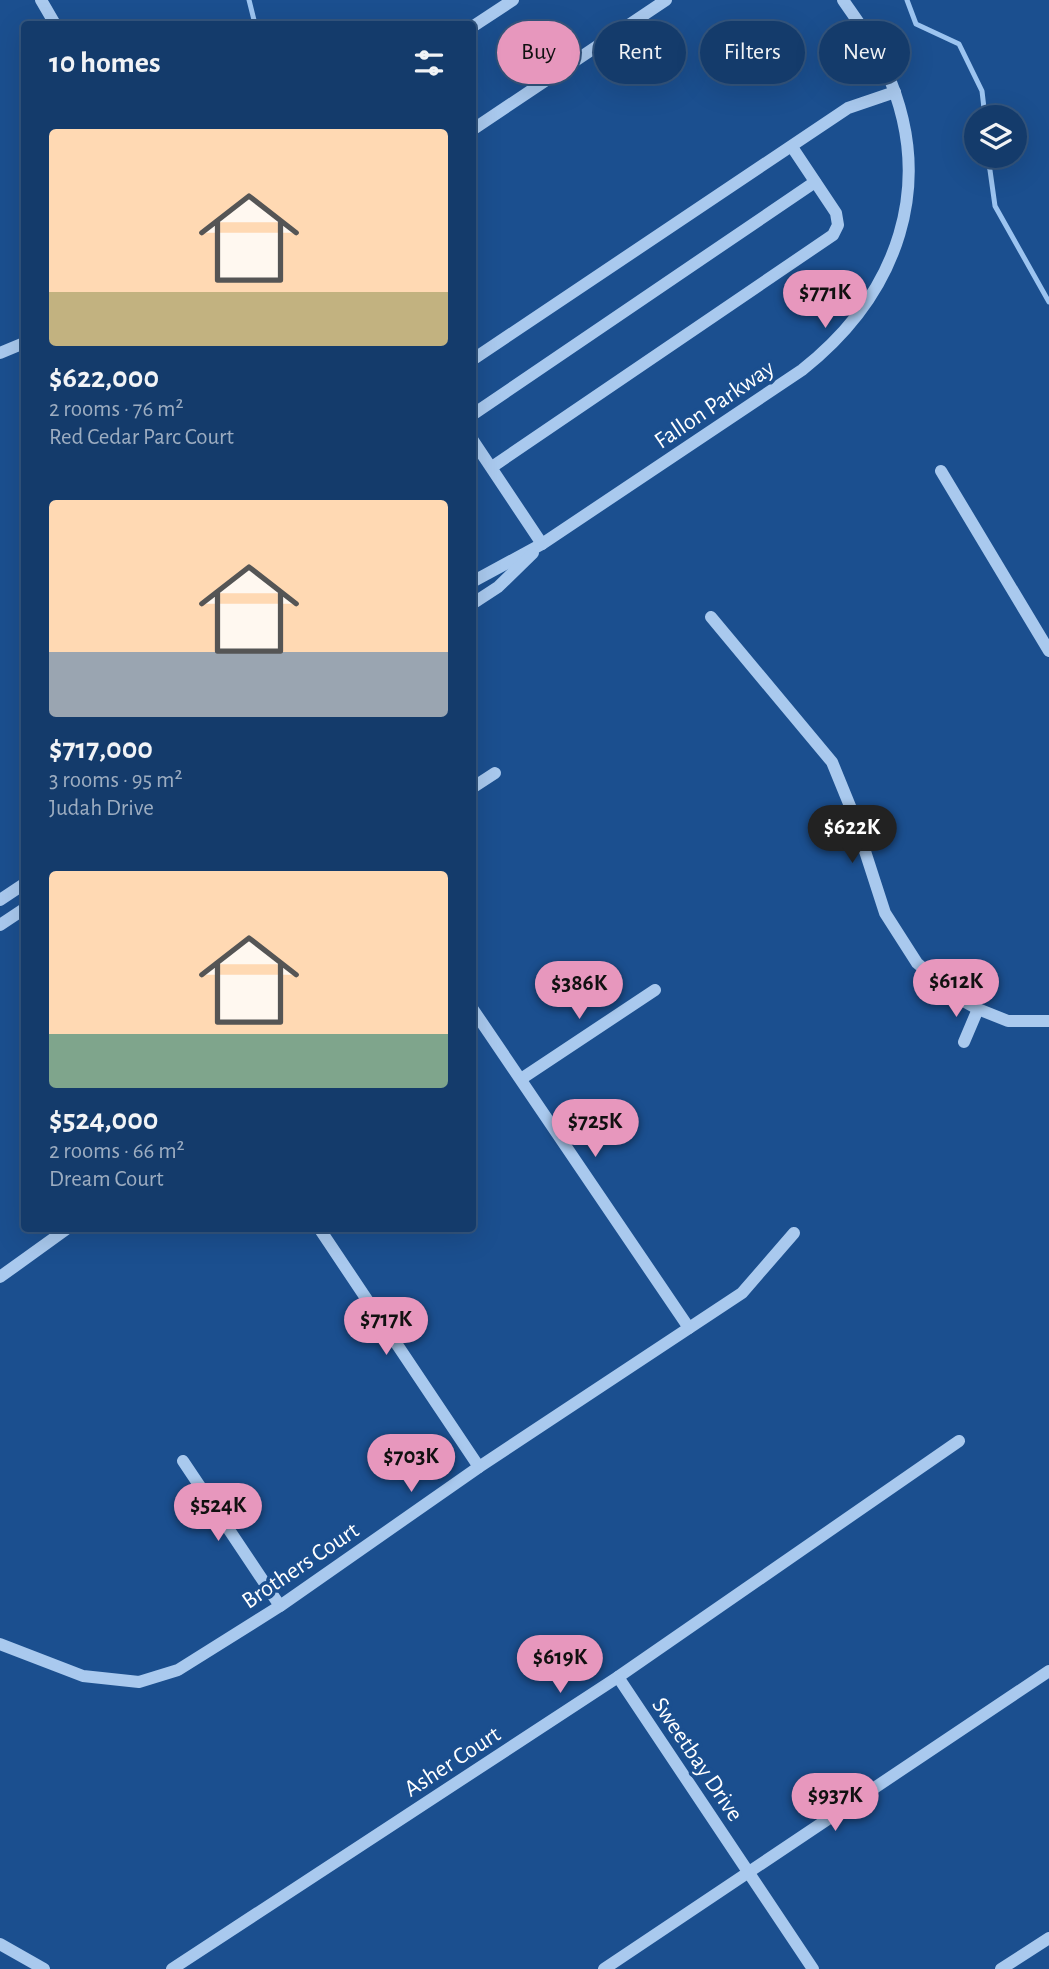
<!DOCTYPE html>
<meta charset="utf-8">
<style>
:root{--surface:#143b6b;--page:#1d4271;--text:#f1f3f6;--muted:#9dadc1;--line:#33557e;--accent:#e797bd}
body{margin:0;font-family:"Alegreya Sans",sans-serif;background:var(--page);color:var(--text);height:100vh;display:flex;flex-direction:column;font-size:26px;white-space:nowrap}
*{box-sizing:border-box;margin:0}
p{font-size:23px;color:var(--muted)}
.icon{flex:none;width:38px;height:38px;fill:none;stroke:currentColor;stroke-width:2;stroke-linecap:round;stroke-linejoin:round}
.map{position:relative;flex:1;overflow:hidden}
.panel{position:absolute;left:21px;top:21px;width:455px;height:1211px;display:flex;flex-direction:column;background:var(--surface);border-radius:7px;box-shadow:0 7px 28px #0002,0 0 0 2px var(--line)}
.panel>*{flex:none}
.hud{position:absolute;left:497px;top:21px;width:446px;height:63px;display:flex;gap:14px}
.fabs{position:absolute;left:964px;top:105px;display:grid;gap:14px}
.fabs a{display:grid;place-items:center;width:63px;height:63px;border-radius:50%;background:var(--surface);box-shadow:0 7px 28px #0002,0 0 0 2px var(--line);font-size:35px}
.price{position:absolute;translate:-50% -60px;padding:0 16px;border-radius:24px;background:var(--accent);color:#111;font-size:23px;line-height:46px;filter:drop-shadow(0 2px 4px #0008)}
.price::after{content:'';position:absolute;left:50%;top:42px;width:21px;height:16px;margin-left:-10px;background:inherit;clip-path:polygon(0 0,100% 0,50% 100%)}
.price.on{background:#222;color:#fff}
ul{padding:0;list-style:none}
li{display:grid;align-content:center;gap:14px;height:371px;padding:0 28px}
li span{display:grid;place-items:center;height:217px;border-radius:7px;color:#555}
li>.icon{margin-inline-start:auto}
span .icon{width:126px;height:126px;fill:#fffc;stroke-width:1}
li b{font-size:30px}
h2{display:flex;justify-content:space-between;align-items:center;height:84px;padding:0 28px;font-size:30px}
.tag{padding:0 24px;border-radius:32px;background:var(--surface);box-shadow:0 7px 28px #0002,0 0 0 2px var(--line);font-size:24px;line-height:63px}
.tag.on{background:var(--accent);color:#111}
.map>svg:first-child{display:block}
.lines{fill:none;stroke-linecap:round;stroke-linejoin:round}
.stream{stroke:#9cc4f0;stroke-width:5}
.minor{stroke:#a9c9ee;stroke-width:12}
.labels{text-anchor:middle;stroke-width:7;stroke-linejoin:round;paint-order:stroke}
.street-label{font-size:24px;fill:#fff;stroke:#1b4f8f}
</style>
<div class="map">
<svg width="1049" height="1969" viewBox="0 0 1049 1969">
<rect width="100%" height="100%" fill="#1b4f8f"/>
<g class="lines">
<g class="stream">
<path d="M249,0L255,24"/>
<path d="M907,0L916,24L959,44L982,91L985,117"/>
<path d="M988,156L995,206L1049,302"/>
</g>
<g class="minor">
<path d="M41,0L55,24"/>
<path d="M472,27L513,0"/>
<path d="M472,130L666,0"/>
<path d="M0,353L24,343"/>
<path d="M472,360L848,108L895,92"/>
<path d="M472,415L815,182"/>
<path d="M472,439L542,544"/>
<path d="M492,467L833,235L838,225L836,213L792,147"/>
<path d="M941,471L1049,651"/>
<path d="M472,582L542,544L802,370C898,294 938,184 885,68C874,43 858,22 843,0"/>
<path d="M472,604L498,587L533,553"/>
<path d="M711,617L832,762L852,811L885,913L917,963L958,998L978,1009L1008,1021H1049"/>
<path d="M472,788L495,773"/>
<path d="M0,900L24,884"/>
<path d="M0,925L24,909"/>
<path d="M472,1008L689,1328"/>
<path d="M964,1042L978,1009"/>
<path d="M521,1079L655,990"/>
<path d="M319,1228L479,1467"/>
<path d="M0,1277L68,1228"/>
<path d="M183,1461L280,1606"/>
<path d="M0,1644L83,1676L139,1682L178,1670L280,1606L479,1467L742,1293L794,1233"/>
<path d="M618,1677L813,1969"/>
<path d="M0,1944L44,1969"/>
<path d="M172,1969L618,1677L959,1441"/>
<path d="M604,1969L1049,1671"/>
<path d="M1001,1969L1049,1938"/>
</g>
</g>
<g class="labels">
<g class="street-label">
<text transform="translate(714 404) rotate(-34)" y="8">Fallon Parkway</text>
<text transform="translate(300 1565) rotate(-34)" y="8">Brothers Court</text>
<text transform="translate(698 1759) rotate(56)" y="8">Sweetbay Drive</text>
<text transform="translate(452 1761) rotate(-33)" y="8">Asher Court</text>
</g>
</g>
</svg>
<div class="fabs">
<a><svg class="icon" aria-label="layers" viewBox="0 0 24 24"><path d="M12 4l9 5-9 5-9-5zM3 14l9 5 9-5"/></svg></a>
</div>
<b class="price" style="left:825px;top:330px">$771K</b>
<b class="price on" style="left:852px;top:865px">$622K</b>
<b class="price" style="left:956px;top:1019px">$612K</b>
<b class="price" style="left:579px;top:1021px">$386K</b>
<b class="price" style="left:595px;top:1159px">$725K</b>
<b class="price" style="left:386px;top:1357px">$717K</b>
<b class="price" style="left:411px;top:1494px">$703K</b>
<b class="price" style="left:218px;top:1543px">$524K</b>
<b class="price" style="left:560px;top:1695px">$619K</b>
<b class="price" style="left:835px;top:1833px">$937K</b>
<div class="hud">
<a class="tag on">Buy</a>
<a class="tag">Rent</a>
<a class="tag">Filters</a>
<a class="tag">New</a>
</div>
<section class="panel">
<h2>10 homes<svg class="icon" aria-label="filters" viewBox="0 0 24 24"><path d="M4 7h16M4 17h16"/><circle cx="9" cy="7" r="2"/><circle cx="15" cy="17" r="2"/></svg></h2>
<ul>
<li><span style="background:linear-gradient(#ffd9b3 75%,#c2b280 0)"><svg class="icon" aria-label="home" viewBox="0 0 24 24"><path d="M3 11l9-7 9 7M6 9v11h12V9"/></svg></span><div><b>$622,000</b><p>2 rooms · 76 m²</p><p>Red Cedar Parc Court</p></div></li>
<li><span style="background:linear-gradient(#ffd9b3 70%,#9aa5b1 0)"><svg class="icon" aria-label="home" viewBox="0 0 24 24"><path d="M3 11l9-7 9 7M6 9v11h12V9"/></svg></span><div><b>$717,000</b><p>3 rooms · 95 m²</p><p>Judah Drive</p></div></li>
<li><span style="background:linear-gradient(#ffd9b3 75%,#7fa58c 0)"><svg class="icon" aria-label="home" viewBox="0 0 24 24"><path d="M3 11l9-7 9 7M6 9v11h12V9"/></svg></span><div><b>$524,000</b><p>2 rooms · 66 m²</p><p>Dream Court</p></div></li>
</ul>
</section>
</div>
